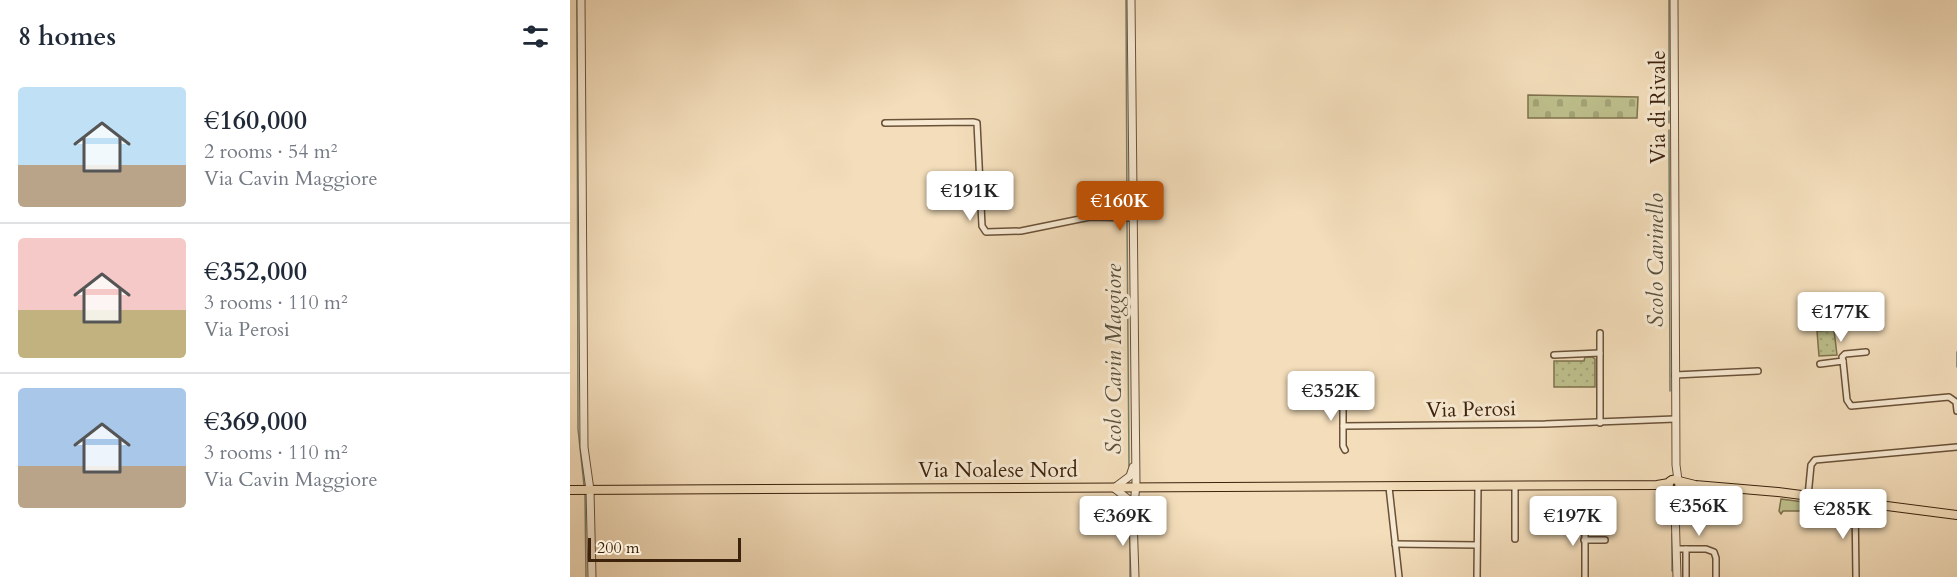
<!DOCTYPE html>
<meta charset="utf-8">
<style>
:root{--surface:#fff;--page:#f6f6f7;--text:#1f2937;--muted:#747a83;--line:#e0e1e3;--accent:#b45309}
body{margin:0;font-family:Cardo,serif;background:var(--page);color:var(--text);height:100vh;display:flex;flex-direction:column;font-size:22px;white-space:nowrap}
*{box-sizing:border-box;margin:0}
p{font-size:20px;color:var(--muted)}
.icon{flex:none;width:33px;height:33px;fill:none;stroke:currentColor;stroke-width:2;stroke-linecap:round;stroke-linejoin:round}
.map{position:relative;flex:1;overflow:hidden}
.drawer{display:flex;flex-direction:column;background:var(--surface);width:570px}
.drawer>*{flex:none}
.scale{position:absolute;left:18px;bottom:15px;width:153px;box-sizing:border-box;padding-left:6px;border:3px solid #3d220c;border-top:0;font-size:16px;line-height:21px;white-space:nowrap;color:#3d220c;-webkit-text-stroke:4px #f7e9d2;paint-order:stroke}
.price{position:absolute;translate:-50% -51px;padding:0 14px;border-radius:6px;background:#fff;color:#222;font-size:20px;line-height:39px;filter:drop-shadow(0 2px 3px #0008)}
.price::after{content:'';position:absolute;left:50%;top:36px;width:18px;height:14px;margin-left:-9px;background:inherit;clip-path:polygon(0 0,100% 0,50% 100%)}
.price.on{background:var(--accent);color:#fff}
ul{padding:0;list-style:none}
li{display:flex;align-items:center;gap:18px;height:150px;padding:0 18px}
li+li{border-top:2px solid var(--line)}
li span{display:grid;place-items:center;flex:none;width:168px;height:120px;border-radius:6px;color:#555}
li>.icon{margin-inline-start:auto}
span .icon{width:72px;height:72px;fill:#fffc;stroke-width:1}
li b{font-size:26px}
h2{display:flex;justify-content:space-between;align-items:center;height:72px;padding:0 18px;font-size:26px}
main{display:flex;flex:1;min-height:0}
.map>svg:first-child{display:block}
.grass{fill:#bec08d;stroke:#7e714c;stroke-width:1.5}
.cemetery{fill:url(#cemetery-stones);stroke:#7e714c;stroke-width:1.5}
.park{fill:url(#park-dots);stroke:#7e714c;stroke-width:1.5}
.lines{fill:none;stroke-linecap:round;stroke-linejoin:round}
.stream{stroke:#757e6d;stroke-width:1.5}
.minor-casing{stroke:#6a5138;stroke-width:8}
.tertiary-casing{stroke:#6a5138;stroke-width:9}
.primary-casing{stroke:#3d220c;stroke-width:10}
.minor{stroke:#f7e9d2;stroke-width:5}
.tertiary{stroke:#f7e9d2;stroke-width:7}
.primary{stroke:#f3ddba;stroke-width:8}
.labels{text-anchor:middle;stroke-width:6;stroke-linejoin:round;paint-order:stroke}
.street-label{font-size:21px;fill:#3d220c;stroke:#f7e9d2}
.water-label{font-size:22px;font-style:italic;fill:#59503c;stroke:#f7e9d2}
</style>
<main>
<section class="drawer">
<h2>8 homes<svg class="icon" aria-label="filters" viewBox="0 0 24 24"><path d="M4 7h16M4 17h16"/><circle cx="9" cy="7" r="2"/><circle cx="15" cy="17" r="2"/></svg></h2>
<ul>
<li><span style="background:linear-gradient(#bfe0f5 65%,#b9a48a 0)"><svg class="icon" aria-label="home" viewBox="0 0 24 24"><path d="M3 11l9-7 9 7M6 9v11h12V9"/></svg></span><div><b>€160,000</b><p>2 rooms · 54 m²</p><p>Via Cavin Maggiore</p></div></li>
<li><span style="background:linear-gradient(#f6c9c9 60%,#c2b280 0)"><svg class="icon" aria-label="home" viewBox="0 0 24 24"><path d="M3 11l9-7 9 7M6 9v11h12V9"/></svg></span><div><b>€352,000</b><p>3 rooms · 110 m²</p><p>Via Perosi</p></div></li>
<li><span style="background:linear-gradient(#a9c7e8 65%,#b9a48a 0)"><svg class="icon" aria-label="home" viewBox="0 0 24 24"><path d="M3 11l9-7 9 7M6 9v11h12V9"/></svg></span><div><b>€369,000</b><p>3 rooms · 110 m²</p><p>Via Cavin Maggiore</p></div></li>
</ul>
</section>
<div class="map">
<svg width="1387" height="577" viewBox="0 0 1387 577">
<defs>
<pattern id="cemetery-stones" width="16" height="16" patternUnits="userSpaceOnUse" patternTransform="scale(1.5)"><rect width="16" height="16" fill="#bec08d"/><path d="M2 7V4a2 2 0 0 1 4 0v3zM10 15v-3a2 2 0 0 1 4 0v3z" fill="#a4a578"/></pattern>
<pattern id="park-dots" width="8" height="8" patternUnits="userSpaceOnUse" patternTransform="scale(1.5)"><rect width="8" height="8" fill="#bec08d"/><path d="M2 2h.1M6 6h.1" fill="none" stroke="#a4a578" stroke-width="1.8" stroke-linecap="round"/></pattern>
</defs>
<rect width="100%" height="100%" fill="#f3ddba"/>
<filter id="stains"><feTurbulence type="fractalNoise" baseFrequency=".00333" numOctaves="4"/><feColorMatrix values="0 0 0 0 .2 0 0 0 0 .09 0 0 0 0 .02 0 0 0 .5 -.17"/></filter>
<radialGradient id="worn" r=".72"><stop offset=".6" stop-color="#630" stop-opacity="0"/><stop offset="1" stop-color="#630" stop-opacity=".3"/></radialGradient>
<path class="grass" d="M1211,499L1272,507V511H1213L1211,514L1209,511Z"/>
<path class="cemetery" d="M958,95L1068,97L1067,118H958Z"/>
<g class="park">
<path d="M1264,330L1267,355L1249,356L1247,331Z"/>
<path d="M1015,357H1022L1025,359V387H984V361H1014Z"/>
</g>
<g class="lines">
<g class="stream">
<path d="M7,0L8,429L14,485"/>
<path d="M556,0L557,216"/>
<path d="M1099,0V106"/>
<path d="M1099,123V111"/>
<path d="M1099,130L1100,391"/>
<path d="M557,221L559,466"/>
<path d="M1387,352V367"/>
<path d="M15,494L16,577"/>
<path d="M560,529V577"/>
<path d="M1102,534V571"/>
</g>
<defs>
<g id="minor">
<path d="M315,123L403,122L407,123L412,226L416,232L451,231L520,217L562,218"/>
<path d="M1030,333V423"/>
<path d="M984,355L1030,353"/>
<path d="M1273,361L1272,357L1275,354L1296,352"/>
<path d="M1250,364L1273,361L1277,400L1281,406L1379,397L1386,402L1387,411"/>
<path d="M1105,375L1188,371"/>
<path d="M775,396L773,400V446L775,450"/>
<path d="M773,426L975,424L1105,419"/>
<path d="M819,487L829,577"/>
<path d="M1238,496L1241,465L1245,460L1387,447"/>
<path d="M1285,502L1286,577"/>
<path d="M945,539V486"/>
<path d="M1014,540H1035"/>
<path d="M825,544L907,545"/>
<path d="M1107,549H1136L1144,552L1146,558V577"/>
<path d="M1116,549V577"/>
<path d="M907,577L908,486"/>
<path d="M1015,577V533L1018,528"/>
</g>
<g id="tertiary">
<path d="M11,0L14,447L20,490L22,577"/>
<path d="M561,0L566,484L563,516"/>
<path d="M1104,0L1106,465L1108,480"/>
<path d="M563,467L560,476L544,488L558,499L563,516L565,577"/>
<path d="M1107,489L1105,508L1107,577"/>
</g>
<g id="primary">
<circle cx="1104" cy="485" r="5.5"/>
<path d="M1109,481L1125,485L1208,492L1387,515"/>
<path d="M0,490L1087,485L1099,483"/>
</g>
</defs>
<use href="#minor" class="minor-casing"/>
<use href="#tertiary" class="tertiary-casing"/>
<use href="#primary" class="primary-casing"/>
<use href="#minor" class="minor"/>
<use href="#tertiary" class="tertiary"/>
<use href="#primary" class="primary"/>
</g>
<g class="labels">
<g class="street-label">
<text transform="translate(1088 107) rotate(-90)" y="7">Via di Rivale</text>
<text transform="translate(901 409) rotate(-1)" y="7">Via Perosi</text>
<text x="428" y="477">Via Noalese Nord</text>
</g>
<g class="water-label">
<text transform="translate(1085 260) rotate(-90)" y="8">Scolo Cavinello</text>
<text transform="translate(543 359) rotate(-90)" y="8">Scolo Cavin Maggiore</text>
</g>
</g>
<rect width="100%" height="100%" filter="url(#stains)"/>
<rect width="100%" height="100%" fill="url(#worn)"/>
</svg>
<div class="scale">200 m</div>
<b class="price" style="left:400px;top:222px">€191K</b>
<b class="price on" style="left:550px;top:232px">€160K</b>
<b class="price" style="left:1271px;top:343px">€177K</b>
<b class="price" style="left:761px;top:422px">€352K</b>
<b class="price" style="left:1129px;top:537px">€356K</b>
<b class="price" style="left:1273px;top:540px">€285K</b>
<b class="price" style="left:553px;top:547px">€369K</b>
<b class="price" style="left:1003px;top:547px">€197K</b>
</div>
</main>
